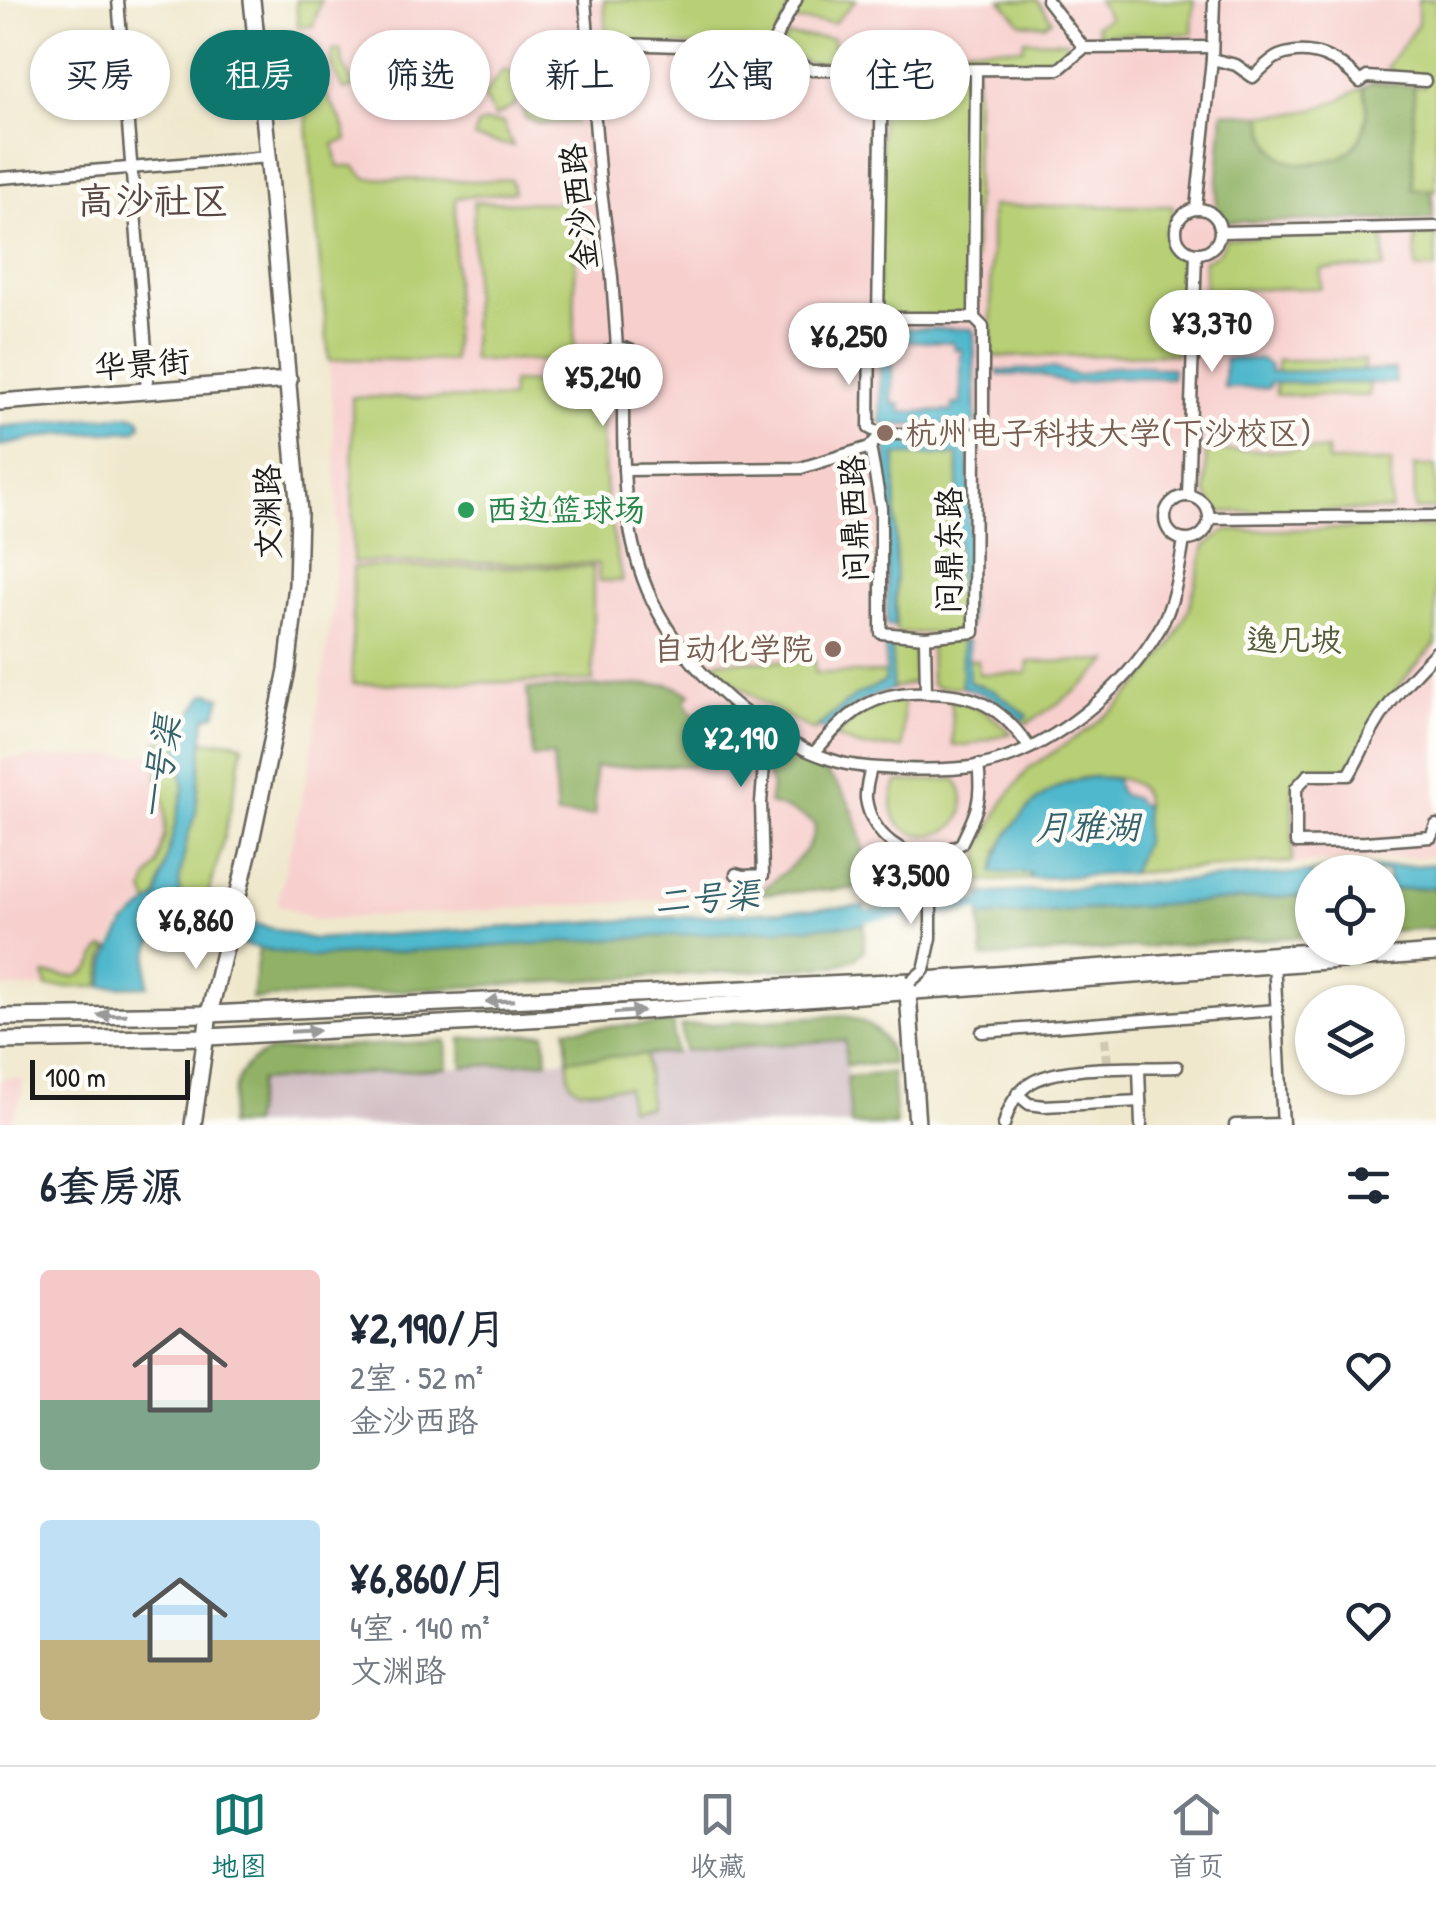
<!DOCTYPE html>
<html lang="zh">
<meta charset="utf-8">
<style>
:root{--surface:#fff;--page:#f6f6f7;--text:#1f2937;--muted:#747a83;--line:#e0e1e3;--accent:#0f766e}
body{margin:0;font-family:"Patrick Hand","LXGW WenKai TC",sans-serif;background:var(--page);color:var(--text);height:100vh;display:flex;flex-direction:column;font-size:38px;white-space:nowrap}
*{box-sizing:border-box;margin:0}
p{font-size:32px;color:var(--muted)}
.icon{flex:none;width:55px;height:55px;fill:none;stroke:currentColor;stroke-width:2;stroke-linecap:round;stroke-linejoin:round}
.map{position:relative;height:1125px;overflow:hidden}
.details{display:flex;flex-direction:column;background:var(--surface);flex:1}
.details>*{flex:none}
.banner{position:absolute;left:30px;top:30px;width:1378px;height:90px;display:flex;gap:20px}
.fabs{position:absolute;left:1295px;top:855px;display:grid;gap:20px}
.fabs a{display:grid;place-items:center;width:110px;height:110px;border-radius:50%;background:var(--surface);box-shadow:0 2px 8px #0004;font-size:50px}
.scale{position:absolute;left:30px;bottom:25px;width:160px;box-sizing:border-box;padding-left:10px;border:5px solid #1c1c1c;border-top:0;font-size:28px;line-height:35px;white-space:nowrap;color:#1c1c1c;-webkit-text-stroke:8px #fdfcf7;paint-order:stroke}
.price{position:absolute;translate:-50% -85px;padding:0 22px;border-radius:35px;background:#fff;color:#222;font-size:32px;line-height:65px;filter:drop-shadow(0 2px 5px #0008)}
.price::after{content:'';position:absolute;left:50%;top:60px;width:30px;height:22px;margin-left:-15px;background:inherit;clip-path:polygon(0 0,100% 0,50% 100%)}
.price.active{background:var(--accent);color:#fff}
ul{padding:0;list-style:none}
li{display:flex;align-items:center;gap:30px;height:250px;padding:0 40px}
li span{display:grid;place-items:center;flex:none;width:280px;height:200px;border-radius:10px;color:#555}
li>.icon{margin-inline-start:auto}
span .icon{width:120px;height:120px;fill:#fffc;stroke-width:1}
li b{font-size:42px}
h2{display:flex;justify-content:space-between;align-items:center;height:120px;padding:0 40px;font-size:42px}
.chip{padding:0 35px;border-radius:45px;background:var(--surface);box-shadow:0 2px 8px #0004;font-size:35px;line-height:90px}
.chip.active{background:var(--accent);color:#fff}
.tabs{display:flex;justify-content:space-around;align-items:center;height:140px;border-top:2px solid var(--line);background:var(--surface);font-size:28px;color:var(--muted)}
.tabs a{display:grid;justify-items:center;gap:5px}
.tabs .active{color:var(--accent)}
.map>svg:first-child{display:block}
.built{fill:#f7d0ce}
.industrial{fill:#d2bec4}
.green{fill:#b7cf74;stroke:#6a7648;stroke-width:2.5}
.forest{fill:#91b266;stroke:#566741;stroke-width:2.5}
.water{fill:#4fb8cc;stroke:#366a74;stroke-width:2.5;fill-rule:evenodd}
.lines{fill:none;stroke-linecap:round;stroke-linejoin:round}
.canal{stroke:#4fb8cc;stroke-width:11}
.street-tunnel{stroke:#d0c9b2;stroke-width:10;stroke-dasharray:10 5;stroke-linecap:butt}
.street-casing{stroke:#66635a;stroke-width:15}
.secondary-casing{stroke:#66635a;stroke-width:20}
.primary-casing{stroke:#66635a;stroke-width:20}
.street{stroke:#fff;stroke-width:10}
.secondary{stroke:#fff;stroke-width:15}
.primary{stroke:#fff;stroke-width:15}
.street-bridge-casing{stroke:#66635a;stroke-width:15;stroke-linecap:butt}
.street-bridge{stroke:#fff;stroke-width:10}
.oneway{fill:#999}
.education-dot{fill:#8d6e63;stroke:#fdfcf7;stroke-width:4}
.leisure-dot{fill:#2e9e5b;stroke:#fdfcf7;stroke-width:4}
.labels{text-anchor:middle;stroke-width:9;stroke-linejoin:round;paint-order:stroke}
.street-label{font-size:32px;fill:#1c1c1c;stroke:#fdfcf7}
.education-label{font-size:32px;fill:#785e54;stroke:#fdfcf7;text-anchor:start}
.leisure-label{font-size:32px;fill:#27864d;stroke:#fdfcf7;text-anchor:start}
.park-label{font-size:32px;fill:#525b3b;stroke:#fdfcf7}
.water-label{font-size:35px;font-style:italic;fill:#33626b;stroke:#fdfcf7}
.quarter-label{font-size:38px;fill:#594743;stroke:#fdfcf7}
</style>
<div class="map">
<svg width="1436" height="1125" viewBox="0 0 1436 1125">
<rect width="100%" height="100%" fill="#fdfcf7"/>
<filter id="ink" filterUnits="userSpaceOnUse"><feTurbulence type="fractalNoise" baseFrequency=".01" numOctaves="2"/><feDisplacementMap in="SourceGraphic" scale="20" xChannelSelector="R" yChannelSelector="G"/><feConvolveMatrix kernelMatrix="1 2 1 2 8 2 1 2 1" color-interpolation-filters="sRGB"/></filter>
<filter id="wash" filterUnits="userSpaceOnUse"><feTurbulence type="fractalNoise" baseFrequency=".0048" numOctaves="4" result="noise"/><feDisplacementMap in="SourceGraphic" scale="40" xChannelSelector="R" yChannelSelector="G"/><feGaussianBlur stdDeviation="2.25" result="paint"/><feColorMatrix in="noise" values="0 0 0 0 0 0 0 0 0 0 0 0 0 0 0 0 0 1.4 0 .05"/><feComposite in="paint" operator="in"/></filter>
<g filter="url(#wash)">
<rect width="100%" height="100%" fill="#f0e8cd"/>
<g class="built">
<path d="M295,0H1436V856L315,920L277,904L310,762L333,607L338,505L329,361Z"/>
<path d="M168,754L177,783L156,888L145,904L122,924L104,957L99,987L0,988V759Z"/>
<path d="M0,1078L22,1079V1096L9,1125H0Z"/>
</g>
<path class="industrial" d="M845,1040L851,1125H251L258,1081Z"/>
<g class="green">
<path d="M296,0H321L313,26L298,27Z"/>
<path d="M604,0H784L790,9L770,49L607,43Z"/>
<path d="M809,0H856L834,23L795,21V13Z"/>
<path d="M1001,0H1037L1052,20L1044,25L1021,23Z"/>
<path d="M1098,0H1194L1192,34H1099L1096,25L1109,18Z"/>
<path d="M1418,0H1436V190H1413L1414,86H1425V76L1396,74L1387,67L1418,24Z"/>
<path d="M787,36L833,38L834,48L885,49V64L806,62L781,50Z"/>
<path d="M299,38L312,39C316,58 318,78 327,96C336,114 344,119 347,140L334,144L338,166H354L366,178L475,181L511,179L514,192L456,198L453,361L345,359L329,361Z"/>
<path d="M1024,40L1067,41L1064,55L1051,64L968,62L963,59V47L1023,48Z"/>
<path d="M334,49L341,50L343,64L354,87L344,90C337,78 328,63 334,49Z"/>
<path d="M503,69L530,82L541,76H572L576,122L539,124L525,118L523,106L527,89L514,106L495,117L483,97Z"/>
<path d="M882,70H976L974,318H878Z"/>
<path d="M1363,87C1371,111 1367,143 1342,156C1336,159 1326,161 1319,162C1307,165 1292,165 1282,157C1269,148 1266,130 1262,115C1303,115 1329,108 1363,87Z"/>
<path d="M484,122L503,123L513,146L474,138L477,126Z"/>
<path d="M474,202L576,203L574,361L472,360Z"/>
<path d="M991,206H1173L1172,220L1165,232L1169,244L1180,257L1177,354L991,357Z"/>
<path d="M1384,235V268L1321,269V288L1205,290L1204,260C1217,256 1221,250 1226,238Z"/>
<path d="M1415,235H1436V269H1416Z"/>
<path d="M1277,360H1364V370L1277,372Z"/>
<path d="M512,382L580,383L587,397L600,410L607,504L622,581H599L598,564L353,562L352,397L510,399Z"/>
<path d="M1276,383H1369V396L1276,395Z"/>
<path d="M1327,450L1328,462H1391V510L1218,512L1206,493V451Z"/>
<path d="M895,455H958V633H896Z"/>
<path d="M1414,466H1436V509L1415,510Z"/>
<path d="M1436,527V644C1396,683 1376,719 1349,768L1340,772L1305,773L1293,784L1292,862L1131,873C1139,858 1140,844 1143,828C1144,816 1148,801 1141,790C1132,775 1090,775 1074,780C1062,783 1050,791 1040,798C1021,813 1008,833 997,853L1032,873L1028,879L974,882L983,843L1004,801L1029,768L1092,727L1119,705L1150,673L1171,645L1189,609L1205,546L1225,531Z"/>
<path d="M353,567H593V681L352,684Z"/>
<path d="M892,640H914V682L892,689Z"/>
<path d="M930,641H962V687H937L931,683Z"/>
<path d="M968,660H978L979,674L1027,673L1028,662L1109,661C1085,687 1056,705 1026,724L1022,720L1027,716L981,685L968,682Z"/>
<path d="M719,661H815V673H886L885,683C857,693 836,709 814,731C775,711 745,694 714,664Z"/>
<path d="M903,700V748L862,747L837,738C852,716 876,702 903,700Z"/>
<path d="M951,700C976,703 993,716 1011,733L967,746L953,745Z"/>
<path d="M180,740L178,748L184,788L157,899L149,904L144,891L148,879L157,866L165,833V807L158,779V741Z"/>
<path d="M233,741L243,745C233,801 221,857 203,911L181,905L179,882L187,838L196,812L201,742Z"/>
<path d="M956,779C995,850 866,856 897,782Z"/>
<path d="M103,948L109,949L104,957L99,987H47L44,975C60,971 75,985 90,968C96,961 96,954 103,948Z"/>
<path d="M646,1054L649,1107L629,1108L627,1087L580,1090C566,1084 569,1072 568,1059Z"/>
</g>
<g class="forest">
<path d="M1373,82L1414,86L1413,189L1432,190L1433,219L1226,222L1216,205L1223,112L1262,115C1266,130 1269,148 1282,157C1292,165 1307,165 1319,162C1326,161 1336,159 1342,156C1367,143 1371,111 1363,87Z"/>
<path d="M669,684L691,694L685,698C690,715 700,721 715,727L724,718L743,726L718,765L595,767V815L557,816L553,756L533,757L527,689Z"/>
<path d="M774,744C788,751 804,757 817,766C857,793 865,844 867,888L757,894C778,876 815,854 815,824C800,813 787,809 769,804L772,787L767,773Z"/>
<path d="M1436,887V928L1388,931V890Z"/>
<path d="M1312,895V936L983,958L980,917Z"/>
<path d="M864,917V950L855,959L835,966L252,999L261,933L311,945L636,934Z"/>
<path d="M843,1015C870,1022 889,1035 892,1064L846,1065L845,1040L684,1051L681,1026Z"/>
<path d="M673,1023L675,1053L568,1059L566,1029Z"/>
<path d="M545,1033L547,1061L463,1067L461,1039Z"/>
<path d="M446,1041L447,1068L259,1081L251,1125H228C234,1090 233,1066 270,1051Z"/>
<path d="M892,1073L896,1125H851L847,1077Z"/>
</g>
<g class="water">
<path d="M884,328L972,329L974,333L976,422L973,425H884L881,423L880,333V329ZM901,341L953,342L954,349H961V404H953L952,411L901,412L900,404H892V351L901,349Z"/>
<path d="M1225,359H1260L1269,365L1270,372L1395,370V383H1270L1269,388H1224Z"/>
<path d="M1145,365L1155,368H1172V378L1114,377L1068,384L1041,375H998V371L1053,368L1077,375L1115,366Z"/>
<path d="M130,415L140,418L141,426L135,431L54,435L0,446V427Z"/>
<path d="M887,438H969V626H958V455H896L895,626H887Z"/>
<path d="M886,640H892V689C865,698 845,709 826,731L818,727L855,696L885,682Z"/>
<path d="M962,641H968L969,682L995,691L1028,716L1022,720L992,697L962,687Z"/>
<path d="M209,693L221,697L216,714L205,718L196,812L187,838L179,882L181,905L313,939L864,906L865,924L312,957C288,953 264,950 241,944C222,939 200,924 180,924C148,923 146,964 148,986L102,987L107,959L125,924L157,898L184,789L178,748L184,723L205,694Z"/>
<path d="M1097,777L1116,779L1118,789L1122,795L1134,798L1137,803L1145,806L1144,843L1131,873L1028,879L1031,873H993C1004,823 1045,780 1097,777Z"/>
<path d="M1436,864V887L1388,890V872H1312V895L980,917L982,894Z"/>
</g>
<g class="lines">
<path class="canal" d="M853,917L994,904"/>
</g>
</g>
<g filter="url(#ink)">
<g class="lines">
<path class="street-tunnel" d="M1105,1038L1107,1062"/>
<defs>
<g id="street">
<path d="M118,0L148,374L145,391"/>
<path d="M585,0L600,182L612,277L617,348"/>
<path d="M1047,0L1084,48L1212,47"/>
<path d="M589,43L770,49L796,0"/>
<path d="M770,49L812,70L1059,69L1084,48"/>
<path d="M1212,59L1236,65L1253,77C1261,70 1269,60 1279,56C1310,44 1340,59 1360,82L1367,77L1425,81"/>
<path d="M882,70L878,318L870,328L869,428L881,434L870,447L881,508V633L925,637L974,632L975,434L983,428V327L974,318L976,70"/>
<path d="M0,178L269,157"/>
<path d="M1196,208L1212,59L1214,0"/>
<circle cx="1198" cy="231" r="22"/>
<path d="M1220,232L1436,227"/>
<path d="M878,318H974"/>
<circle cx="620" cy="374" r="26"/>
<path d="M623,399C623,467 622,538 652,600C687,673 763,741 842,763C861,768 882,768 902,769C927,770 953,770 978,766C1049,752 1125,689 1160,628C1175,602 1179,569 1184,540"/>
<path d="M881,434H975"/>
<path d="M624,470L801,468L870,447"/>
<circle cx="1187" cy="518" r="22"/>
<path d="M1188,496L1196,253"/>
<path d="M1210,518L1436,516"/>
<path d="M925,637L926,693C974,693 1001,706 1029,747"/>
<path d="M1436,652C1414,675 1391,698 1375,726C1365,742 1359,759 1349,775H1308L1296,788V843L1366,842L1431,837L1436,825"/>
<path d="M814,753C847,714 872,690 926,693"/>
<path d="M871,768C869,777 865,789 866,799C871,833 903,862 939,853C946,851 954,847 961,844C976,814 983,800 978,765"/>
<path d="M928,854L931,885"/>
<path d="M736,874L744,876L763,875L761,803L767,727"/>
<path d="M1274,961L1283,1125"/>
<path d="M982,1032L1277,1010"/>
<path d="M1139,1069L1141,1125"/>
<path d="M1017,1094L1029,1104L1044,1106L1140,1101"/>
<path d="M1004,1125C1008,1109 1014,1095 1028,1085C1056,1063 1140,1069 1177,1067"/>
<path d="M1235,1125L1283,1124"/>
</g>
<g id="secondary">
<path d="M0,402L289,380"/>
<path d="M911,981L908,992L917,1125"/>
<path d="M0,1017L209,1014"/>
<path d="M0,1041L208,1037"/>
<path d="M193,1125L209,1014L250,846L287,670L297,585L299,512L269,164L252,0"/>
</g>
<g id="primary">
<path d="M209,1014L911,981L1365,948"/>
<path d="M208,1037L547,1018L1436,953"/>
</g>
</defs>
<use href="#street" class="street-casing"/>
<use href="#secondary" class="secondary-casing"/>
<use href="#primary" class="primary-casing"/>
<use href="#street" class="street"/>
<use href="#secondary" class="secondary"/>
<use href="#primary" class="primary"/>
<defs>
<path id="street-bridge" d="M911,981L924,970L931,938V885"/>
</defs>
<use href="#street-bridge" class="street-bridge-casing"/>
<use href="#street-bridge" class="street-bridge"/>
</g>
<defs><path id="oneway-solid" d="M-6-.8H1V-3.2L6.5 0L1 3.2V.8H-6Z" transform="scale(2.5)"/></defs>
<g class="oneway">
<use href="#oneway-solid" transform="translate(500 1001) rotate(177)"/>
<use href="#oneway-solid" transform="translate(629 1012) rotate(-4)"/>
<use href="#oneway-solid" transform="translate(112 1015) rotate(179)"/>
<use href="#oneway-solid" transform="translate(305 1031) rotate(-3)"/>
</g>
</g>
<g class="education-dot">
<circle cx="885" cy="433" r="10"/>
<circle cx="833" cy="649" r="10"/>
</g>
<circle class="leisure-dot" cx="466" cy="510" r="10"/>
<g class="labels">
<g class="street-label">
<text transform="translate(579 207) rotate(-96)" y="11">金沙西路</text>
<text transform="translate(142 364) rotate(-4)" y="11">华景街</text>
<text transform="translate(268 512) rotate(-91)" y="11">文渊路</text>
<text transform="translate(854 519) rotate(-92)" y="11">问鼎西路</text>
<text transform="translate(949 551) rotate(-90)" y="11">问鼎东路</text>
</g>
<g class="education-label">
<text x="905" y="444">杭州电子科技大学(下沙校区)</text>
<text x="813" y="660" text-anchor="end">自动化学院</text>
</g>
<g class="leisure-label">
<text x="486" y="521">西边篮球场</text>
</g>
<g class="park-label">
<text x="1294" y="651">逸凡坡</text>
</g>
<g class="water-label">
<text transform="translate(160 768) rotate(-80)" y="12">一号渠</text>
<text x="1087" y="839">月雅湖</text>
<text transform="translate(707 898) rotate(-4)" y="12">二号渠</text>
</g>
<g class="quarter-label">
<text x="153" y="214">高沙社区</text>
</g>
</g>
</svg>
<div class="fabs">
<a><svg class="icon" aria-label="locate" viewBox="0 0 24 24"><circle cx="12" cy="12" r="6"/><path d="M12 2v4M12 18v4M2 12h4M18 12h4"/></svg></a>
<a><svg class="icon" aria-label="layers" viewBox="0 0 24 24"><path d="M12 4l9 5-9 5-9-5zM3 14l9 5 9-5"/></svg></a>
</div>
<div class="scale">100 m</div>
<b class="price" style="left:1212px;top:375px">¥3,370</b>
<b class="price" style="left:849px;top:388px">¥6,250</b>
<b class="price" style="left:603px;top:429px">¥5,240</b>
<b class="price active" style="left:741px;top:790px">¥2,190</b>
<b class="price" style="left:911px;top:927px">¥3,500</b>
<b class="price" style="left:196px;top:972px">¥6,860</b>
<div class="banner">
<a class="chip">买房</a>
<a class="chip active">租房</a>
<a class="chip">筛选</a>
<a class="chip">新上</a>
<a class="chip">公寓</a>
<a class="chip">住宅</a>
</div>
</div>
<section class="details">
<h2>6套房源<svg class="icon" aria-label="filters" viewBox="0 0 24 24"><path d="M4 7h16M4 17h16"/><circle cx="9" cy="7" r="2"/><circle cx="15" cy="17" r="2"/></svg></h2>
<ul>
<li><span style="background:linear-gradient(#f6c9c9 65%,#7fa58c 0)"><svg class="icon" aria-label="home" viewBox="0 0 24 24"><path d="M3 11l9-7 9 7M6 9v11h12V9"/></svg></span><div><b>¥2,190/月</b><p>2室 · 52 m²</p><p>金沙西路</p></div><svg class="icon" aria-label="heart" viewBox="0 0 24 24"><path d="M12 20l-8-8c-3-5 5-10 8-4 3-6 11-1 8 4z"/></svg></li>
<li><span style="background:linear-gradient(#bfe0f5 60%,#c2b280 0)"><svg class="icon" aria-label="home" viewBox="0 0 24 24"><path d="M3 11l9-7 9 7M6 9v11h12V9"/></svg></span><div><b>¥6,860/月</b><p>4室 · 140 m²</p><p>文渊路</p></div><svg class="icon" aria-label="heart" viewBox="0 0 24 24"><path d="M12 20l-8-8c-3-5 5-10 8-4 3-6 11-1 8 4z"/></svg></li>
</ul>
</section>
<nav class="tabs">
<a class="active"><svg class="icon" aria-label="map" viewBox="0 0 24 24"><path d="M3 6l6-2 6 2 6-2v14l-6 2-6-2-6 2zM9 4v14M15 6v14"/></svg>地图</a>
<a><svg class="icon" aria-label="saved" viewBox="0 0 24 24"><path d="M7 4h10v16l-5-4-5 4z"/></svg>收藏</a>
<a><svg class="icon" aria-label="home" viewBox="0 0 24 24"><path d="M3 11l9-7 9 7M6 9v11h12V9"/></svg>首页</a>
</nav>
